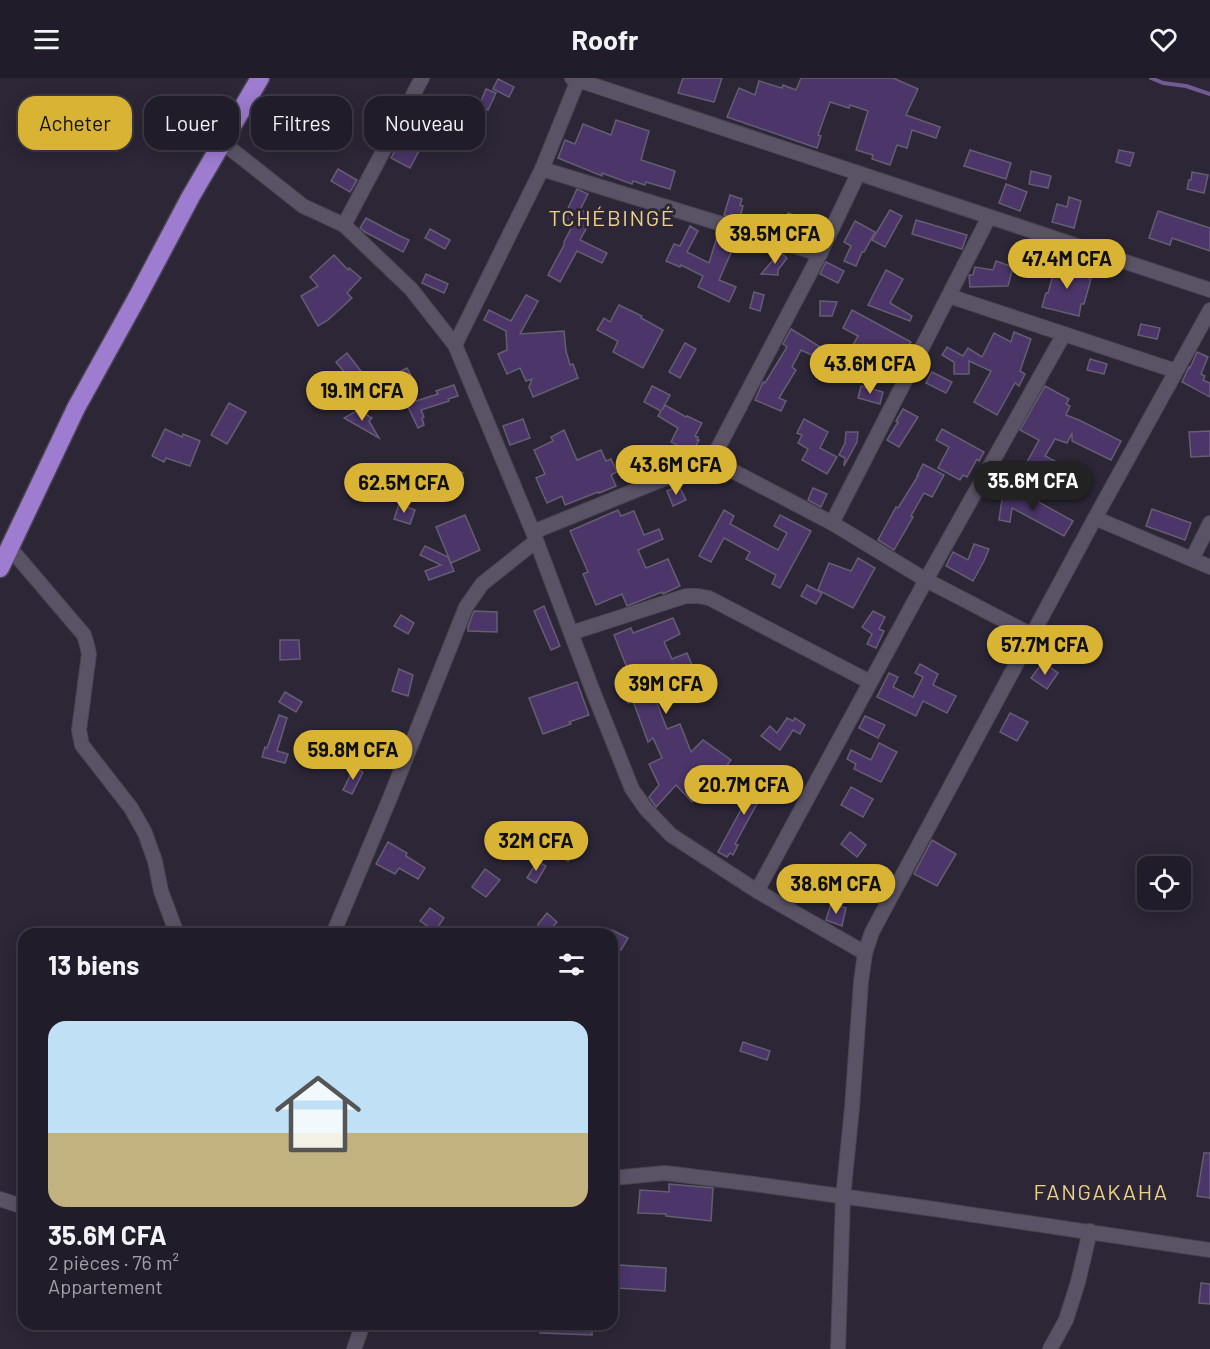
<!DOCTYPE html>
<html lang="fr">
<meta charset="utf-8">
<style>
:root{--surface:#211c29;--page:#292531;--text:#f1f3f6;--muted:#a2a1a8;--line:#3e3a46;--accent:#d9b334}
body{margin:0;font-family:Barlow,sans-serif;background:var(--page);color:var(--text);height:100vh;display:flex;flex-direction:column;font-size:22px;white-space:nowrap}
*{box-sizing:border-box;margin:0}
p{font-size:20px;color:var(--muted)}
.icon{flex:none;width:33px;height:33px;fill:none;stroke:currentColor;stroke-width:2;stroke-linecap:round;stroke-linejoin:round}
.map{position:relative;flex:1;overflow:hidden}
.side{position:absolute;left:18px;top:850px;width:600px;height:402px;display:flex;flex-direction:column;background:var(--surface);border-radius:18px;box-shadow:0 3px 15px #0003,0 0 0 2px var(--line)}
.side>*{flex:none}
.hud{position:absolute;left:18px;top:18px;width:600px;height:54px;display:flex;gap:12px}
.tools{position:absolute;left:1137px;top:778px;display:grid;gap:12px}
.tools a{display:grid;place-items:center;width:54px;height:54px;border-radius:12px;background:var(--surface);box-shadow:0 3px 15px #0003,0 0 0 2px var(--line);font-size:30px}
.price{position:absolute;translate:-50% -51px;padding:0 14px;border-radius:21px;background:var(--accent);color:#111;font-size:20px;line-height:39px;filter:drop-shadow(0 2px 3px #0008)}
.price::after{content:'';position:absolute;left:50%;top:36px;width:18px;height:14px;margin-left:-9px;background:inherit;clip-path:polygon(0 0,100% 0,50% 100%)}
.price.active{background:#222;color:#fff}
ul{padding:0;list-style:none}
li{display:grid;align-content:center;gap:12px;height:318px;padding:0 30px}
li span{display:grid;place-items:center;height:186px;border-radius:18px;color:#555}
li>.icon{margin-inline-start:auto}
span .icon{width:108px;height:108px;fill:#fffc;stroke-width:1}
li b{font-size:26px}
h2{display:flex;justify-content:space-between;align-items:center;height:72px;padding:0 30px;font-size:26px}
.chip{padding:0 21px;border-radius:18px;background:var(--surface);box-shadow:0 3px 15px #0003,0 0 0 2px var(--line);font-size:21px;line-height:54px}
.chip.active{background:var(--accent);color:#111}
header{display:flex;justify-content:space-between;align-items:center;height:78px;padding:0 30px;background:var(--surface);font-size:27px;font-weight:700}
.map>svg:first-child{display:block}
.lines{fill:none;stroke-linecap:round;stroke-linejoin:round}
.stream{stroke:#715b92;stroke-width:4}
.building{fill:#4b3569;stroke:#645e71;stroke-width:1.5}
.street-casing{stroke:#494452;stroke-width:16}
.highway-casing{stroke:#494452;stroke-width:21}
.street{stroke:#5a5366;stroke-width:14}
.highway{stroke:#9e7ccf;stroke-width:18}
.labels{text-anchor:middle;stroke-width:6;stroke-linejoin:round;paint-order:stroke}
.neighbourhood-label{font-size:22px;letter-spacing:1.5px;fill:#ecd286;stroke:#2c2637}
</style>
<header><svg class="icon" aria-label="menu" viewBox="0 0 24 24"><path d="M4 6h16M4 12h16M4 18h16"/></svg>Roofr<svg class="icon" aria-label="heart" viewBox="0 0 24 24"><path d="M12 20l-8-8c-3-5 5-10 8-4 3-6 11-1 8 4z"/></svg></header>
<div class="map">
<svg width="1210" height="1271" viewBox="0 0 1210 1271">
<rect width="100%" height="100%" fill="#2c2637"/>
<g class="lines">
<path class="stream" d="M1151,0L1163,5L1186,8L1210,16"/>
</g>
<g class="building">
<path d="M683,0H722L714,24L678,15Z"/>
<path d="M801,0H893L918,11L906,37L940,49L936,60L912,52L907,70L897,67L890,87L872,81L873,77L856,72L868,33L850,27L849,30L830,24L818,57L821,58L817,70L727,39L739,10L755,17L759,3L782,10L783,7L796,12Z"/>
<path d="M498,1L514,9L509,19L493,11Z"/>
<path d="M486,11L496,15L488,32L479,28Z"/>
<path d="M616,42L649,53L641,82L675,93L670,111L646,104L645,107L633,103L632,106L602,95V98L558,80L565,62L575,66L583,46L611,57Z"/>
<path d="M408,48L429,59L423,72L420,71L410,90L391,80Z"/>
<path d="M970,72L1011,85L1006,101L964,88Z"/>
<path d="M1119,72L1134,75L1130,88L1116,84Z"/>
<path d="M338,91L357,102L350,114L331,103Z"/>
<path d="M1031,93L1051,98L1048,110L1029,106Z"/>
<path d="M1192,94L1208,97L1204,115L1187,111L1189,102H1191Z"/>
<path d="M1006,106L1027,114L1020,133L999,125Z"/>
<path d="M577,111L588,116L580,132L590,136L585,148L587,149L580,162L607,175L602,185L577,173L560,204L548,197L564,167V164L574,145L564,139Z"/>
<path d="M730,117L742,121L740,127L743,128L739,142L724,137Z"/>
<path d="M1069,119L1081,123L1074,150L1052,144L1057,126L1067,129Z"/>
<path d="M890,132L902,138L885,169L872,162Z"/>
<path d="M1158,133L1210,150V173L1172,160L1170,167L1149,160Z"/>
<path d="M788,135L818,145L811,164L782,155Z"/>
<path d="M366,140L400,158L409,162L403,174L365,154L360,150Z"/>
<path d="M916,142L967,157L962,171L912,156Z"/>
<path d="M855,143L875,154L864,174H862L856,188L844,183L851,168L844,164Z"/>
<path d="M690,148L698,153L687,174L709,185L717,159L730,164L729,169L733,170L719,202L736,209L729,224L698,209L703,198L681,187L680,189L666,183L674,166L680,168Z"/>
<path d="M430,151L450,162L445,171L425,160Z"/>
<path d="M780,174L787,180L778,192V197L761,196Z"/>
<path d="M334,177L348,192L349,190L361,200L347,215L352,220L328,242L318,248L301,218L318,208L310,199Z"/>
<path d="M996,183L1013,189L1008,208L970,209L969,197H973L975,189L993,192Z"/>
<path d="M1057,183L1074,188L1073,191L1090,195L1089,201H1091L1084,226H1081L1079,238L1042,229L1046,215H1048Z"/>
<path d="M826,184L844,193L838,205L820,196Z"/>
<path d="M886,192L903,201L890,225L912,238L910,243L868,227Z"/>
<path d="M426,196L448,206L444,215L422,205Z"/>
<path d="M754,214L764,217L760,233L750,230Z"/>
<path d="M526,217L538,223L520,256L564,253L566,273L570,287L573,286L578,300L533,319L529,309L532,301L526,303L520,290L507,296L498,276L507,272L506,253L484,242L489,232L511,243Z"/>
<path d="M820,223L837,224L832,238H820Z"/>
<path d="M619,227L642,238L641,240L663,252L643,290L613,274L618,263L597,252L604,240L610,244Z"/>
<path d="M852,232L911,264L889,299L848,276L858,258L843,250Z"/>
<path d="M1141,246L1160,250L1157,261L1138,257Z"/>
<path d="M791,251L822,270L818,280L801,272L792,289L796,292L779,320L786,323L781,333L755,322L763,304L765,305L787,269L783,266Z"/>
<path d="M1014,254L1031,261L1020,293L1025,296L1019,308L1015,305L997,337L974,324L991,293L969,283V296H954V284L942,277L947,269L963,278L968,270L982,279L994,255L1011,264Z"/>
<path d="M685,265L696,271L680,300L669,294Z"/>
<path d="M1197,274L1208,279L1201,296L1205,298L1203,302L1210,305V319L1182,304L1189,289L1190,290Z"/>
<path d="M347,275L371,306L362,316L336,284Z"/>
<path d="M1090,281L1107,286L1104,296L1087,292Z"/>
<path d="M407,290L413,301L409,303L416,323L438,316L436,313L454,307L458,318L448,321L449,323L421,332L424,339L422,340L424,347L418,350L393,297Z"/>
<path d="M932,294L952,304L946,315L926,305Z"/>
<path d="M652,308L670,317L662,332L665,327L686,339L687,338L702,345L695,358L698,359L697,362H699L692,375L671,364L678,350L658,338L661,333L644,324Z"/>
<path d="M861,308L883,314L880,326L858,320Z"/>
<path d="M1045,308L1069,321L1066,326L1070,328L1066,337L1079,342L1121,363L1111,382L1072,363V355L1067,365L1055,361L1045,378L1057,384L1045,406L1022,393L1039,362L1020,352Z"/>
<path d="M229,325L246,334L227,366L211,357Z"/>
<path d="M903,331L918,339L899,369L887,362L898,344L896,343Z"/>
<path d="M358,332L372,340L369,343L379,360L344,340Z"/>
<path d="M523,341L530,360L510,367L503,348Z"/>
<path d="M804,341L828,354L820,370L837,379L827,396L802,382L808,371L798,365L802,357L797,355Z"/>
<path d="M165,351L182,359L183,356L200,363L190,388L166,380L164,384L152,378Z"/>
<path d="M942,351L984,374L979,383L977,381L967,399L963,397L960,402L938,390L949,369L936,362Z"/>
<path d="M564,352L577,382L601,372L606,383L611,381L617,394L611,397L616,408L599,415L598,414L565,427L562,418L547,425L536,400L545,396L534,372L553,363L551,359Z"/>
<path d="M1210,353V378L1191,379L1189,354Z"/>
<path d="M846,354H858L857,364L844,388L845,380L839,377L845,365Z"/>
<path d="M444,386L463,395L453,400L449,409L436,402Z"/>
<path d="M923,386L944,397L932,419L924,415L911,438L913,439L894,472L878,462L896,429L898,430L918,398H917Z"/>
<path d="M411,392L425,395L422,408L408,405Z"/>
<path d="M679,408L686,422L673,428L667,413Z"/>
<path d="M1004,408L1034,423L1035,422L1073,443L1064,458L1012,430L1010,444L999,442Z"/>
<path d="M813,410L827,416L821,429L808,422Z"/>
<path d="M399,426L415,432L410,446L394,441Z"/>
<path d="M1152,431L1191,445L1185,462L1146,448Z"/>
<path d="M618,432L621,438L634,433L644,457L659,451L663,461L638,472L646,490L668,481L680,508L663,516L662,514L627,528L622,516L596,527L583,496L588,494L570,453Z"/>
<path d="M724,432L734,438L730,446L778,472L787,455L774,448L780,437L811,453L780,510L772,506L776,497L746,481L750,474L724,460L711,484L699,478Z"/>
<path d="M465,437L480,472L451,485L436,449Z"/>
<path d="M974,466L989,471L984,483L973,503L946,488L953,474L968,482Z"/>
<path d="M425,468L448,479L454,493L429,502L425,493L441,487L420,477Z"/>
<path d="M858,480L875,490L853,530L818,512L829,485L851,493Z"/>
<path d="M807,507L822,515L816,526L801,518Z"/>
<path d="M544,528L560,568L551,572L534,533Z"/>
<path d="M474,533L497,534V554L468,553V549Z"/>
<path d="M873,533L885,539L879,551L884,553L876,570L867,566L872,556L862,549Z"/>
<path d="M401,537L414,545L408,556L394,548Z"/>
<path d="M673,540L680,556L664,564L672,581L687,575L692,587L649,605L667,651L680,646L691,674L703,662L731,682L711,709L709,708L692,724L676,707L656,729L649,719L659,707L649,686L662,680L653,660L648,664L633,623L628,625L624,614L635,610L614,557L631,550L633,555Z"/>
<path d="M280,562H299L300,581L280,582Z"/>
<path d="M1043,584L1058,595L1047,611L1031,600Z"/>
<path d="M920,586L938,596L933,607L956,618L947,635L923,623L916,638L877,619L889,595L898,599L893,609L913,619L923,599L915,595Z"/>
<path d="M399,591L413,597L408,618L392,613Z"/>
<path d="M689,602L699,610L691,622L680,614Z"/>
<path d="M577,604L589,637L569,644L571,646L543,656L529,620Z"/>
<path d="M285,614L302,624L296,634L279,624Z"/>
<path d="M1010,635L1028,644L1017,663L1000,654Z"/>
<path d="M279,637L287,640L277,673L288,676L285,685L262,679L265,669L267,670Z"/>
<path d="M865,638L885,647L878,660L859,650Z"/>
<path d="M787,640L793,643L795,640L805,647L800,656L793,652L780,672L761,658L770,648L777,655Z"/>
<path d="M879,665L897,674L881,704L854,691L856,686L847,681L851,672L871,682Z"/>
<path d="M354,690L363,694L352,716L343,712Z"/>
<path d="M761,695L771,700L735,766L738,767L733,777L730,775L727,779L718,774Z"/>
<path d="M851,709L873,721L863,739L841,727Z"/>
<path d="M850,754L866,767L857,779L841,766Z"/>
<path d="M932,762L956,776L937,808L914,796Z"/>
<path d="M557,763L574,774L568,783L551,772Z"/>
<path d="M388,764L407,775L406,778L425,790L418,801L399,790L395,796L376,786Z"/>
<path d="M537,783L546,788L536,805L527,800Z"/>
<path d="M485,791L500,802L486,819L472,809Z"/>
<path d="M831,826L846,830L842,848L826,842Z"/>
<path d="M430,830L444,840L435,853L420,843Z"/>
<path d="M547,835L557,844L547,856H537L538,846Z"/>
<path d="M612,852L628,860L621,872L612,867Z"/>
<path d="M743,964L770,973L767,982L740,973Z"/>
<path d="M1204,1075H1210V1120L1197,1118Z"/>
<path d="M669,1106L713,1110L711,1143L666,1138V1136L638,1135L640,1112L669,1114Z"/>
<path d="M619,1187L666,1190L665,1213L617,1210Z"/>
<path d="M1201,1205L1210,1206V1226L1199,1225Z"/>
<path d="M540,1246H592V1257L540,1255Z"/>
</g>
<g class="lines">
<defs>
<g id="street">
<path d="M572,0L1210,212"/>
<path d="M222,64L303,128L344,147L411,211L455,267L533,454L592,611L632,711L646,731L671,757L757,813L865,875"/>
<path d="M542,91L820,176"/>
<path d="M344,147L422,0"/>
<path d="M949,218L1176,293"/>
<path d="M455,267L542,91L578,2"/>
<path d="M709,387L820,176L858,96"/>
<path d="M1095,440L1210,232"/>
<path d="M832,445L989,139"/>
<path d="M533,454L688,391L709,387L727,390L832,445L926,502L1032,557"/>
<path d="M10,470L84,557L87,567L89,576L79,652L82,667L131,730L145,755L155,783L161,813L177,856"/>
<path d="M1192,481L1210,445"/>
<path d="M571,555L686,518H698L709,520L870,604"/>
<path d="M757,813L926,502L1064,256"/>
<path d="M333,856L390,720L466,529L482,506L536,463"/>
<path d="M612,1100L665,1095L754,1106L934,1131L1210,1172"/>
<path d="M0,1121L24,1129"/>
<path d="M354,1271L363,1246"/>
<path d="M838,1271L843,1119L852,1030L861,904L865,875L872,854L1095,440L1210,489"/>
<path d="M1050,1271L1066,1242L1078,1204L1090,1153"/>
</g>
<path id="highway" d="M0,490L76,330L138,218L191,118L260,0"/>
</defs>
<use href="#street" class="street-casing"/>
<use href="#highway" class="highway-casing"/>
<use href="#street" class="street"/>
<use href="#highway" class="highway"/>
</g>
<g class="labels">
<g class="neighbourhood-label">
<text x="612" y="148">TCHÉBINGÉ</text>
<text x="1101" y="1122">FANGAKAHA</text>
</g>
</g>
</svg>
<div class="tools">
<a><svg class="icon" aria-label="locate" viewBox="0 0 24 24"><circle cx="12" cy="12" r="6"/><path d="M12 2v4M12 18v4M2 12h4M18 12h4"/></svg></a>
</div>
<b class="price" style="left:775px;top:187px">39.5M CFA</b>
<b class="price" style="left:1067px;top:212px">47.4M CFA</b>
<b class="price" style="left:870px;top:317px">43.6M CFA</b>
<b class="price" style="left:362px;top:344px">19.1M CFA</b>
<b class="price" style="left:676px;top:418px">43.6M CFA</b>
<b class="price active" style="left:1033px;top:434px">35.6M CFA</b>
<b class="price" style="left:404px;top:436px">62.5M CFA</b>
<b class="price" style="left:1045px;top:598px">57.7M CFA</b>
<b class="price" style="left:666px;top:637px">39M CFA</b>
<b class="price" style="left:353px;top:703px">59.8M CFA</b>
<b class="price" style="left:744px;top:738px">20.7M CFA</b>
<b class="price" style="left:536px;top:794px">32M CFA</b>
<b class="price" style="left:836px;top:837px">38.6M CFA</b>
<div class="hud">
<a class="chip active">Acheter</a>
<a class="chip">Louer</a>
<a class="chip">Filtres</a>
<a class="chip">Nouveau</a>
</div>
<section class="side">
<h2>13 biens<svg class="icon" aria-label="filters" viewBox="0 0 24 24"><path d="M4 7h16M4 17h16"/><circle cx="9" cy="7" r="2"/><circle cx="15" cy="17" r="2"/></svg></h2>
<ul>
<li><span style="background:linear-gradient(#bfe0f5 60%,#c2b280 0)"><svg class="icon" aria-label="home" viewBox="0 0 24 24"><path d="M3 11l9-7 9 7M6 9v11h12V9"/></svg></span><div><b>35.6M CFA</b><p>2 pièces · 76 m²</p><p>Appartement</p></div></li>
</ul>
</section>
</div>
